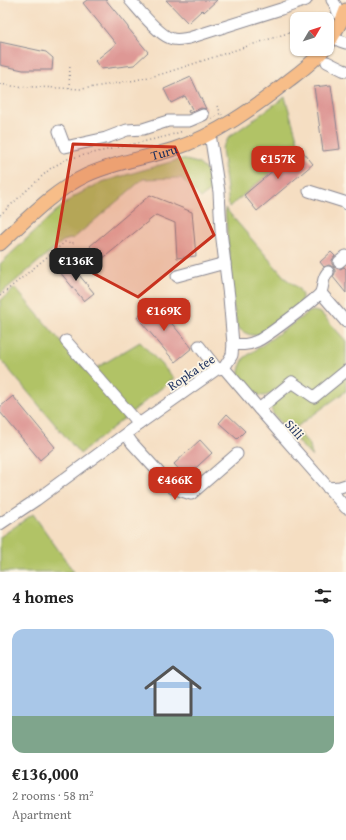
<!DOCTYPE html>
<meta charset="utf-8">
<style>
:root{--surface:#fff;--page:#f6f6f6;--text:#222;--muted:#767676;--line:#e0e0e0;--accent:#c8321e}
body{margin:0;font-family:"Gentium Book Plus",serif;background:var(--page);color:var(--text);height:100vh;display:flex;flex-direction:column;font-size:15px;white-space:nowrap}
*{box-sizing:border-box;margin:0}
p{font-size:13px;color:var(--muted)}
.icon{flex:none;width:22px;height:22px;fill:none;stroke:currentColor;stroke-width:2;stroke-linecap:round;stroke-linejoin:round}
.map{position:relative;height:572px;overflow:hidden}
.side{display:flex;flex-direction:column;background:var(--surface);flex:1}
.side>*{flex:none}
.needle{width:26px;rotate:51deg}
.fabs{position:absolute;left:290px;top:12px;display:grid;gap:8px}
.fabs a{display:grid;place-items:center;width:44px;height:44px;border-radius:8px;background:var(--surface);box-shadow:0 1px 3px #0004;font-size:20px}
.price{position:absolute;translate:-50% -34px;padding:0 9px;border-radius:8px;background:var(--accent);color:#fff;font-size:13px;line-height:26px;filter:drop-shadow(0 1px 2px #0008)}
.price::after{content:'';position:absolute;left:50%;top:24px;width:12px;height:9px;margin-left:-6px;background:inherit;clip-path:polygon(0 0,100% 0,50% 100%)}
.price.on{background:#222;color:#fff}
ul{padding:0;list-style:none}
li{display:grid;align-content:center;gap:8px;height:212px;padding:0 12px}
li+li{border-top:1px solid var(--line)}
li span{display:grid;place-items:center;height:124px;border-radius:12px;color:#555}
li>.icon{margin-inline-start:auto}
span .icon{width:72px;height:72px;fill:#fffc;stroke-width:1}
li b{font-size:17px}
h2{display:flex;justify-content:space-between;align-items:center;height:48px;padding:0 12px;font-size:17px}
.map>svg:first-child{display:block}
.grass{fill:#b1c366;stroke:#667962}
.building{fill:#de9895}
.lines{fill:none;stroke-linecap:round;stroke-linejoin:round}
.minor-casing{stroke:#888690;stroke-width:13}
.major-casing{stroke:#888690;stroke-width:15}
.path{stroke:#888690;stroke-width:1.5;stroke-dasharray:1 3;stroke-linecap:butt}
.minor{stroke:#fff;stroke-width:11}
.major{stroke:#f7bd88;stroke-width:13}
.marked{fill:#c8321e;fill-opacity:0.2;stroke:#c8321e;stroke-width:3;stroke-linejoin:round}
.labels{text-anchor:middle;stroke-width:3.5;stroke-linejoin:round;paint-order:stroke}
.street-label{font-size:13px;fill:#1b2f5e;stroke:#fcf5e5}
</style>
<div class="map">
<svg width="346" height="572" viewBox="0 0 346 572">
<rect width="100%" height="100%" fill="#fcf5e5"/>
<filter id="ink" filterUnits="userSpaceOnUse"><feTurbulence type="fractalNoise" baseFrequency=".025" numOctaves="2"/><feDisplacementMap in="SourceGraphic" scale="8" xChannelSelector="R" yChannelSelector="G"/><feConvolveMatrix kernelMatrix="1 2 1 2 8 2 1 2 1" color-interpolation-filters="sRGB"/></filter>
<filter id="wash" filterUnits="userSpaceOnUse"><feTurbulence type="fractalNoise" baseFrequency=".012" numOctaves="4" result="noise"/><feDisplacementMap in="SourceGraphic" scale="16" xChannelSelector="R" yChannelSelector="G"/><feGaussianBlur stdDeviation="0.9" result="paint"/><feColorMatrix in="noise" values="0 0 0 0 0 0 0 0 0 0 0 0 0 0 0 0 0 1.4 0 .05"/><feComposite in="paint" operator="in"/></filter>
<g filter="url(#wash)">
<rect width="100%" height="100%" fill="#f5dec2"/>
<g class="grass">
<path d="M285,97L300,148L229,207L222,148L229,137Z"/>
<path d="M181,159L198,163L206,170L213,189L201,198L181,178L143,179L74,238L63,241L0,294V264L55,212L75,196L102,182Z"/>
<path d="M225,208L286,279C292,283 302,289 302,297C302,300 300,302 300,304L259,335C248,336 245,333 237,327L233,303Z"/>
<path d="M15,288L88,373L140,342L174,378L80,454L0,359V301Z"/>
<path d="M314,311L321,313L346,341V391L295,428L310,445L312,457L273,414L270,405L286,393H288L282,384C277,389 270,396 263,396C254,396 244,382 238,376L240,367L244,358L309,312Z"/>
<path d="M33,514L74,572H0V537Z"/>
</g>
<g id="blocks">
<g class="building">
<path d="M87,0H106L128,27V28L148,52L134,65L101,69L95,61L116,44L83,3Z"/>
<path d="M166,0H217L204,12L202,10L188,23Z"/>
<path d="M0,42L46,52L53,58L52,70H23L0,65Z"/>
<path d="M191,77L206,109L201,108L189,113L188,111L192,109L185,96L171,103L164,89Z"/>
<path d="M331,85L340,149L323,151L314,87Z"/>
<path d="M300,148L313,164L257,211L244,195Z"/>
<path d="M150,195L192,212L196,256L177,258L175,223L156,215L101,260L90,246Z"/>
<path d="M331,252L335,256L332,260V264L334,267L336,268L340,269L344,267L346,269V293L333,277L335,273V270L333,267L329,265L324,267L320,262Z"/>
<path d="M69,263L94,293L84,301L59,271Z"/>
<path d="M154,302L192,348L175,362L137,317Z"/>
<path d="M13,396L55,447L40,460L0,412V407Z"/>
<path d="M227,414L245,431L237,439L219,423Z"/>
<path d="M200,440L212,453L186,477L174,464Z"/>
</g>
</g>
</g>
<g filter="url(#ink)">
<use href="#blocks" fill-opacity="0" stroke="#888690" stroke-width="1"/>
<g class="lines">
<defs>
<g id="minor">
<path d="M130,0C139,10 158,34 170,38C176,41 182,39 189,38L281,9L306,0"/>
<path d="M332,0L336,6L338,14"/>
<path d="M340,41L346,43"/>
<path d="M327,62L343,70L346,71"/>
<path d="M59,131L65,147L106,138L127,130L143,129L168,121H189L203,115"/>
<path d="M309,191L344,202L346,204"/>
<path d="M339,262L346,256"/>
<path d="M177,276L225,263"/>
<path d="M321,293L346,322"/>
<path d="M66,341L139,424"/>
<path d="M233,344C243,345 248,345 257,341C265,338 319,297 321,292C324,285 322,277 328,272"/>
<path d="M199,346L217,369"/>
<path d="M224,368L259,409L346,508"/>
<path d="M259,409L292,382L314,397L346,371"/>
<path d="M126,434L132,443L173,488L191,494L237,454"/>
<path d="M328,488L340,487L346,485"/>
<path d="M0,524L36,500L139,424L217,369L224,368L232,355L233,344L229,297L221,231L219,192L216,172L210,134"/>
</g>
<g id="major">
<path d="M327,46L343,18L346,10"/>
<path id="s1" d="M0,244C27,219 53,191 87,175C115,162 146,158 174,149C216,135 254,108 288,81C301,71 314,62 324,49"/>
</g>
</defs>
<use href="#minor" class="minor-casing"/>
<use href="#major" class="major-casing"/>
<g class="path">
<path d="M0,84L12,86L82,89L136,80L162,74L297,30"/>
<path d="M69,88L70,64"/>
<path d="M217,106L221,113"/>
<path d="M212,118L221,113L222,115"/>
<path d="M0,215L51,168L67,159L168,136L183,131"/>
<path d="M0,296L65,242L74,243"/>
</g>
<use href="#minor" class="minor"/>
<use href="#major" class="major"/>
</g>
</g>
<path class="marked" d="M73,144L175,147L214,235L138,297L55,253Z"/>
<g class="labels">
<g class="street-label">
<text dy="5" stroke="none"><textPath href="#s1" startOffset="192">Turu</textPath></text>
<text transform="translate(191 372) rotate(-34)" y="5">Ropka tee</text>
<text transform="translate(295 429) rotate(49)" y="5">Siili</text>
</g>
</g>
</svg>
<div class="fabs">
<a><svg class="needle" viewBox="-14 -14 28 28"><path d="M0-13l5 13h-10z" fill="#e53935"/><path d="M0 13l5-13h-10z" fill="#767676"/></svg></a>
</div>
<b class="price" style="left:278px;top:180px">€157K</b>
<b class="price on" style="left:76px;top:282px">€136K</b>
<b class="price" style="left:164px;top:332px">€169K</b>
<b class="price" style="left:175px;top:501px">€466K</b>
</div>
<section class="side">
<h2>4 homes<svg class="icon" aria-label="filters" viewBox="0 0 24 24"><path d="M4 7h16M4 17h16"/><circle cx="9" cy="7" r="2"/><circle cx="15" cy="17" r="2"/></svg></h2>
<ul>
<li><span style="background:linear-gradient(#a9c7e8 70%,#7fa58c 0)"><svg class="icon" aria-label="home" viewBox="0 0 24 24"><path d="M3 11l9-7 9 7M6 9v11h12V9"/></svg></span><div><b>€136,000</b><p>2 rooms · 58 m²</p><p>Apartment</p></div></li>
</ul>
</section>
